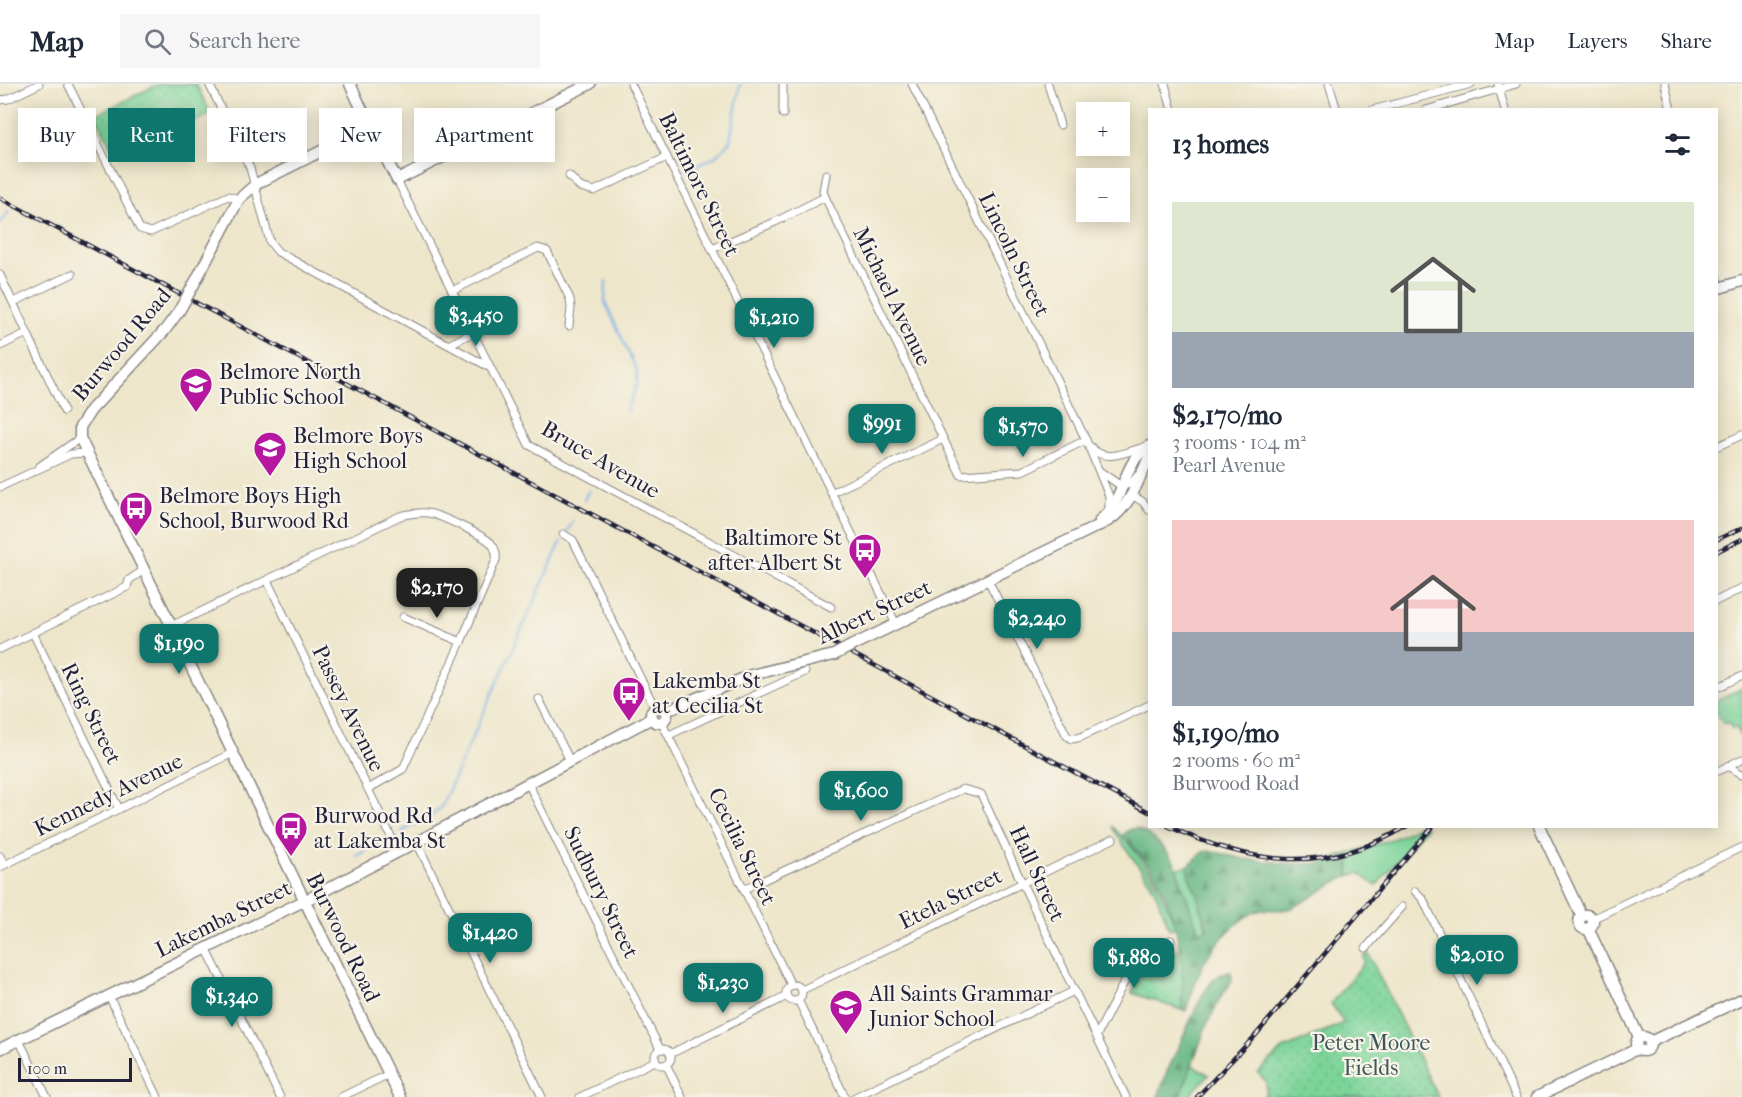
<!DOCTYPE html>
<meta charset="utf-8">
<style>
:root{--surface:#fff;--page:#f6f6f7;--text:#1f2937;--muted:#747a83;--line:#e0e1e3;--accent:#0f766e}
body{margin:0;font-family:"IM FELL French Canon",serif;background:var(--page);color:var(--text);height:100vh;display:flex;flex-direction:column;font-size:22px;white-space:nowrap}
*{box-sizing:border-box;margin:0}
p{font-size:20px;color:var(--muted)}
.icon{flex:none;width:33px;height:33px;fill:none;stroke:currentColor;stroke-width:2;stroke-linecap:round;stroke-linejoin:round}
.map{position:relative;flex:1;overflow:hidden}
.details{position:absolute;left:1148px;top:24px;width:570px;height:720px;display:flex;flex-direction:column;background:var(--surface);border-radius:0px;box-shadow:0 3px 15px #0003}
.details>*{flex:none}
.guide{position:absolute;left:18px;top:24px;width:570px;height:54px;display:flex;gap:12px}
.fabs{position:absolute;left:1076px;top:18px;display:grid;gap:12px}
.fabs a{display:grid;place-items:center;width:54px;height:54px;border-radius:0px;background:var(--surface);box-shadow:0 3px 15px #0003;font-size:30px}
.scale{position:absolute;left:18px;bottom:15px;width:114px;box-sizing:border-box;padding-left:6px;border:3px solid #22223b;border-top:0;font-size:16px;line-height:21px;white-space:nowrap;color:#22223b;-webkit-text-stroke:4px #f7f3e8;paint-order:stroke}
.price{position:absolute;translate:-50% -51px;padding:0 14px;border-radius:12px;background:var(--accent);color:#fff;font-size:20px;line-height:39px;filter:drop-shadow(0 2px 3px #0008)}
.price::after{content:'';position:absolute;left:50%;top:36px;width:18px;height:14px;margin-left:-9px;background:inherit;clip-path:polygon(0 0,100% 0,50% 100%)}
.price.current{background:#222;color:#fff}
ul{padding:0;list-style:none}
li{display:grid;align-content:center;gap:12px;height:318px;padding:0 24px}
li span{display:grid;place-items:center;height:186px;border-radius:0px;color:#555}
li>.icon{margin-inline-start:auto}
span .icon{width:108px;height:108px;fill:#fffc;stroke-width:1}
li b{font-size:26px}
h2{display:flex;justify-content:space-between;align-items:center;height:72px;padding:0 24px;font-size:26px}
.tag{padding:0 21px;border-radius:0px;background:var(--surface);box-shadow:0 3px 15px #0003;font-size:21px;line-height:54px}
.tag.current{background:var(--accent);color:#fff}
header{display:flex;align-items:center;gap:36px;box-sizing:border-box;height:84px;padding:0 30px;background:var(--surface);border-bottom:2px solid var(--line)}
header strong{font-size:28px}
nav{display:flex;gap:33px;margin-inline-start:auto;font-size:21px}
.search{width:420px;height:54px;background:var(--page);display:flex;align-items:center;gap:15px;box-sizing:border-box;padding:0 21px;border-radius:0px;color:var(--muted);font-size:22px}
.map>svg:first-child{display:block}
.grass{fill:#7bd499;stroke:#4e7b6a;stroke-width:1.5}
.forest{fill:url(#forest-firs);stroke:#436c5e;stroke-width:1.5}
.park{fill:url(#park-dots);stroke:#4e7b6a;stroke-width:1.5}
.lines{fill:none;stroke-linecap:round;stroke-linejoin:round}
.stream{stroke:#75aee5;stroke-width:2}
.street-casing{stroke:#888482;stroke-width:9}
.secondary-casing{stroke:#888482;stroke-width:13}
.street{stroke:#fff;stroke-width:7}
.secondary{stroke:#fff;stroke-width:10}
.rail-casing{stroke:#22223b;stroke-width:4.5}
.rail{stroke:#f7f3e8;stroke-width:2;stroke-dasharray:7;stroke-linecap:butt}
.secondary-bridge-casing{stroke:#888482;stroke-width:13;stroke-linecap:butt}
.secondary-bridge{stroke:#fff;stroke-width:10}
.labels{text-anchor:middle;stroke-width:4.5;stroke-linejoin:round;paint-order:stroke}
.street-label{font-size:22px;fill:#22223b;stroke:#f7f3e8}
.poi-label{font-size:22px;fill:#22223b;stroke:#f7f3e8;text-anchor:start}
.park-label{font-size:22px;fill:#3d5757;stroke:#f7f3e8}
</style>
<header>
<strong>Map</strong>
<div class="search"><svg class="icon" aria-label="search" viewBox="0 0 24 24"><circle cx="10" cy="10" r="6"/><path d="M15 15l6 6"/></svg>Search here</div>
<nav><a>Map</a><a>Layers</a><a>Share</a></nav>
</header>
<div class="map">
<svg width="1742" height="1013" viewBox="0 0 1742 1013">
<defs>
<pattern id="forest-firs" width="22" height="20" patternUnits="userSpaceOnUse" patternTransform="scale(1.5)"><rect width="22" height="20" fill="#64b681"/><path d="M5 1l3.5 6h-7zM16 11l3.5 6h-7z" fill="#52946b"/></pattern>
<pattern id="park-dots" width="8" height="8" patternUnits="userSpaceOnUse" patternTransform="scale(1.5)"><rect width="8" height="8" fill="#7bd499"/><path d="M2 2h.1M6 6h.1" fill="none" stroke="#6ab685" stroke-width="1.8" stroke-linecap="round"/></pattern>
</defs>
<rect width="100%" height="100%" fill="#f7f3e8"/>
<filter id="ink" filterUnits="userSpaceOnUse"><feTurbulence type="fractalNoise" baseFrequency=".0167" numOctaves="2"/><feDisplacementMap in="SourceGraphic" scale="12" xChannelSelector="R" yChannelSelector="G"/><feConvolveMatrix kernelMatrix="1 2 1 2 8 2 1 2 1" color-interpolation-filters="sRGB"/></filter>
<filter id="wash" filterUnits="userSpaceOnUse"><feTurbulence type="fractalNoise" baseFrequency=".008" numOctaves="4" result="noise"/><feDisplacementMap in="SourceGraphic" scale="24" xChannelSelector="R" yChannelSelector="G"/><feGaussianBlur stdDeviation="1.35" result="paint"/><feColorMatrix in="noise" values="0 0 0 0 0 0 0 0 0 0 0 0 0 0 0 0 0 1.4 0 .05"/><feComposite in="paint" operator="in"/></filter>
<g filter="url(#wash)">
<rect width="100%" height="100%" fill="#eee6ca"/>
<g class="grass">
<path d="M1112,742C1144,772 1160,802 1176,843L1169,845C1165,832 1160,818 1154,805C1141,783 1124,765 1112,742Z"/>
<path d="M1417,743H1427L1376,802L1359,789L1349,792L1350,781L1344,771L1398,753Z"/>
<path d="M1188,782L1190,795L1197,810L1207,846L1201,848L1196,841L1176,784Z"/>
<path d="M1192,981L1209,991L1188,1013H1180Z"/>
</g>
<g class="forest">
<path d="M1136,744C1152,751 1165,764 1174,778L1196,841L1201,848L1207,845L1197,810L1190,795L1188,782L1203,768L1211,767L1244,775L1295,780L1322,779L1344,771L1349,772V792C1328,800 1312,815 1292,824C1281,828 1272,824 1261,826C1242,830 1216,859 1206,875C1197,890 1192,910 1186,927L1181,926C1187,864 1171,794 1122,752L1129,746Z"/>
<path d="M1231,888L1232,897L1220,914L1206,943L1180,1013H1158L1166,990L1201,913L1213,896L1222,890Z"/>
</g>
<g class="park">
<path d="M159,0H196L211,30L164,53L158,41L111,63L95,31Z"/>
<path d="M1742,604V651L1740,652L1736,643L1732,645L1728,638L1724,640L1716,630V617Z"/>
<path d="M1181,865L1183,901L1181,926L1132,909L1144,885Z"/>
<path d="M1368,869L1438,1013H1262L1266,1010V998L1258,989L1281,966L1344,939L1331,919L1365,878L1363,873Z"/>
</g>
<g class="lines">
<g class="stream">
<path d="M686,87L716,72L730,57L740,0"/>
<path d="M0,138L9,128"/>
<path d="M606,197L605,218L637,287V300L626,327"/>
<path d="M584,416L589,406"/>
<path d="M567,448L573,437"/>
<path d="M401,748L431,732L441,723L561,458"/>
<path d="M356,772L384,757"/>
</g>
</g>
</g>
<g filter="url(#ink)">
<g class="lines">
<defs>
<g id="street">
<path d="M68,0L140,145L151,148L228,112L239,115"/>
<path d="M209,0L250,84L270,158L278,168L489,283"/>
<path d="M631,0L896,540"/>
<path d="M912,0L1086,356L1109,412V423"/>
<path d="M1048,0L1060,41"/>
<path d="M1165,0L1172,26"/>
<path d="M1329,0L1337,26"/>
<path d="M1498,0L1505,26"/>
<path d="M1665,0L1671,26"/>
<path d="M0,16L8,15L39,0"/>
<path d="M1372,26L1471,0"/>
<path d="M1426,26L1516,0"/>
<path d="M783,30V0"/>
<path d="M826,90L823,107L825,113L961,391L1022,387L1086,356"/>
<path d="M569,92L580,103L594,107L667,73"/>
<path d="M397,96L529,361L831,523"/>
<path d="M712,165L775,138L825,113"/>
<path d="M0,191L64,327"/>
<path d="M1716,191L1719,204"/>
<path d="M452,207L538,164L547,167L570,215L571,224L569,242"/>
<path d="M14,218L72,190"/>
<path d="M450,260L472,249"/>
<path d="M0,262L27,249"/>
<path d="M1091,363C1104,380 1129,367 1147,362"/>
<path d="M1716,363L1742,351"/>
<path d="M40,382L80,354"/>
<path d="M1101,388L1121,402L1131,400L1138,391"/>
<path d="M0,403L71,370L87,369"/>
<path d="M831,409L943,355"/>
<path d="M1132,411L1143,418L1149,426"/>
<path d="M563,450L573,456L655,624"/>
<path d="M267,496L398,767"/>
<path d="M988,496L1067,652L1072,655L1081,653L1149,621"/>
<path d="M1716,517L1742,504"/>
<path d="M403,533L461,558"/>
<path d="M171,542L400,432C409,430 418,428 427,429C438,430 483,451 491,459C495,463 497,471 496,476L461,558L403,685L368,705"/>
<path d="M33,549L119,725"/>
<path d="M0,565L127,503L129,496L144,486"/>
<path d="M1716,604L1742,592"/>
<path d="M539,615L570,677"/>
<path d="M662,639L791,901"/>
<path d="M669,651L805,588"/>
<path d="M1727,682L1742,690"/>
<path d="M1716,688L1742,675"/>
<path d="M528,699L660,965"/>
<path d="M416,757L542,1013"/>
<path d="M0,772L4,781"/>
<path d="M0,783L233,669"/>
<path d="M744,805L963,705L981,710L1022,799L1126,1013"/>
<path d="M1415,807L1423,815L1516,1013"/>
<path d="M1592,835L1742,763"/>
<path d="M206,864L280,1013"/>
<path d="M1366,864L1402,823"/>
<circle cx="794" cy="909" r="8"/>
<path d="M802,906L1113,755"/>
<path d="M109,912L158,1013"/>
<path d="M798,916L845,1013"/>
<path d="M1097,951L1135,877L1171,856"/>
<path d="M19,956L47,1013"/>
<circle cx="663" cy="973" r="8"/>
<path d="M670,970L787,912"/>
<path d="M666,980L682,1013"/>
<path d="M341,1013L389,990"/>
<path d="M580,1013L655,977"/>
<path d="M855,1013L1074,907"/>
</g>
<g id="secondary">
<path d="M350,0L366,34"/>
<circle cx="368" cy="42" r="8"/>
<path d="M373,49L397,96L590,0"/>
<path d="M193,202L239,115L256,100L361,47"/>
<path d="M1716,205L1742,197"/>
<path d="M179,227L165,246L91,326L80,343V354L400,1013"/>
<path d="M1100,436C1126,417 1121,379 1149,362"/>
<path d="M853,561L1108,437C1131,422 1138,397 1149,373"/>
<path d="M666,627L751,591L834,571"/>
<path d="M652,634L655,638L662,639L667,632L666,627"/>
<path d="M652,634L651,629L655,624L660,623L666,627"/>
<path d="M1539,742L1582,833"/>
<circle cx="1586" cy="838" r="7"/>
<path d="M1588,844L1639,953"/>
<circle cx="1643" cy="960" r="7"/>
<path d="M1650,958L1742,915"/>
<path d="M0,965L316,811L652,634"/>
<path d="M1537,1013L1637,965"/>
</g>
</defs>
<use href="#street" class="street-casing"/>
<use href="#secondary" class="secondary-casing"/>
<use href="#street" class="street"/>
<use href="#secondary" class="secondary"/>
<defs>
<g id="rail">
<path d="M0,114L1149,728"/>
<path d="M1716,456L1742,444"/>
<path d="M1716,468L1742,455"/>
<path d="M1168,742C1250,781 1327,791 1407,742"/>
<path d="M1197,1013L1255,952L1433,742"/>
</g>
</defs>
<use href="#rail" class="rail-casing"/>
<use href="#rail" class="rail"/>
<defs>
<g id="secondary-bridge">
<path d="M179,227L193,202"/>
<path d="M834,571L853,561"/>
</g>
</defs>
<use href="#secondary-bridge" class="secondary-bridge-casing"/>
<use href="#secondary-bridge" class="secondary-bridge"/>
</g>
</g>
<defs>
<symbol id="school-pin" viewBox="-11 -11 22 30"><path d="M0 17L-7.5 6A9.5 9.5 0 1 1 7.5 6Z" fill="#b5179e" stroke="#f7f3e8"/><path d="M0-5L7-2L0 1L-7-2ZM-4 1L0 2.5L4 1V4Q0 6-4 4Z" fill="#fff"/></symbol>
<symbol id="bus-pin" viewBox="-11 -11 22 30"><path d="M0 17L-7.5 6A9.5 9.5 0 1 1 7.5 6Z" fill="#b5179e" stroke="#f7f3e8"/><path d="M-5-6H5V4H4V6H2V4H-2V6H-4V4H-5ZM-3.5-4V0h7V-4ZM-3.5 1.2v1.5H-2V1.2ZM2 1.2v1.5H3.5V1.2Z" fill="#fff"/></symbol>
</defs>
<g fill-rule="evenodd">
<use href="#school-pin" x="177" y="281" width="38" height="52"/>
<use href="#school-pin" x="251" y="345" width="38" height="52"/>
<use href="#bus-pin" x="117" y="405" width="38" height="52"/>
<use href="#bus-pin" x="846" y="447" width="38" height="52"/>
<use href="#bus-pin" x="610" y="590" width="38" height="52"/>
<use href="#bus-pin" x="272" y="725" width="38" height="52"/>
<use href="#school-pin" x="827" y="903" width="38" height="52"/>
</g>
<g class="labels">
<g class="street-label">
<text transform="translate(700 100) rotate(64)" y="8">Baltimore Street</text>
<text transform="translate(1015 170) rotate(64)" y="8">Lincoln Street</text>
<text transform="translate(893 212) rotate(64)" y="8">Michael Avenue</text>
<text transform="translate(121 260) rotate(-50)" y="8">Burwood Road</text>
<text transform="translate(601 375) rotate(30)" y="8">Bruce Avenue</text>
<text transform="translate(874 527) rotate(-25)" y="8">Albert Street</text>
<text transform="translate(349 624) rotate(64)" y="8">Passey Avenue</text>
<text transform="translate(92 629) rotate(64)" y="8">Ring Street</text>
<text transform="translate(108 710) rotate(-26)" y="8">Kennedy Avenue</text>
<text transform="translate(743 762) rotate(64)" y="8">Cecilia Street</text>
<text transform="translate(1038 789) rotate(65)" y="8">Hall Street</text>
<text transform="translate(602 808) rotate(64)" y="8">Sudbury Street</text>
<text transform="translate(950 814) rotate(-26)" y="8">Etela Street</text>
<text transform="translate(223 834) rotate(-26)" y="8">Lakemba Street</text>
<text transform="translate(344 853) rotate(64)" y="8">Burwood Road</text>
</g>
<g class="poi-label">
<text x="219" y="295">Belmore North<tspan x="219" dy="25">Public School</tspan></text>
<text x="293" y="359">Belmore Boys<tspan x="293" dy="25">High School</tspan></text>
<text x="159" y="419">Belmore Boys High<tspan x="159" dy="25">School, Burwood Rd</tspan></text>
<text x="842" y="461" text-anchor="end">Baltimore St<tspan x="842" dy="25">after Albert St</tspan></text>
<text x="652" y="604">Lakemba St<tspan x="652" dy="25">at Cecilia St</tspan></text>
<text x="314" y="739">Burwood Rd<tspan x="314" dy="25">at Lakemba St</tspan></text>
<text x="869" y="917">All Saints Grammar<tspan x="869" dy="25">Junior School</tspan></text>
</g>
<g class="park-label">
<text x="1371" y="966">Peter Moore<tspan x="1371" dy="25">Fields</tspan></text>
</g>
</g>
</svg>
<div class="fabs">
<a>+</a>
<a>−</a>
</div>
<div class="scale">100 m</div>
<b class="price" style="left:476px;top:263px">$3,450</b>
<b class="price" style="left:774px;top:265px">$1,210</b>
<b class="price" style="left:882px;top:371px">$991</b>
<b class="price" style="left:1023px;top:374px">$1,570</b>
<b class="price current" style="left:437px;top:535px">$2,170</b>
<b class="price" style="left:1037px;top:566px">$2,240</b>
<b class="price" style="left:179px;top:591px">$1,190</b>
<b class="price" style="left:861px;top:738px">$1,600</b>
<b class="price" style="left:490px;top:880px">$1,420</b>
<b class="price" style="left:1477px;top:902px">$2,010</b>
<b class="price" style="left:1134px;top:905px">$1,880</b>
<b class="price" style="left:723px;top:930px">$1,230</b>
<b class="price" style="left:232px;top:944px">$1,340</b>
<div class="guide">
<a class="tag">Buy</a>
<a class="tag current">Rent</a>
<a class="tag">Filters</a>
<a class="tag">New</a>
<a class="tag">Apartment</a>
</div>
<section class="details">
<h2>13 homes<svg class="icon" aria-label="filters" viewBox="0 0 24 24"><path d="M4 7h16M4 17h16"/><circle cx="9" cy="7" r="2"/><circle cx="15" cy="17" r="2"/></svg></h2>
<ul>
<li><span style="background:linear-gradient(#dfe7d0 70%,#9aa5b1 0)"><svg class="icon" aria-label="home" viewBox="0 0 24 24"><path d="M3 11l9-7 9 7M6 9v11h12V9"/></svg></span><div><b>$2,170/mo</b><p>3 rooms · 104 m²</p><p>Pearl Avenue</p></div></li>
<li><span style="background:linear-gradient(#f6c9c9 60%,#9aa5b1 0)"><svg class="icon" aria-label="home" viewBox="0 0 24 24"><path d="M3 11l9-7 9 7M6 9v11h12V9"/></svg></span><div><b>$1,190/mo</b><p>2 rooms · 60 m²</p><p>Burwood Road</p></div></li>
</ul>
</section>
</div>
